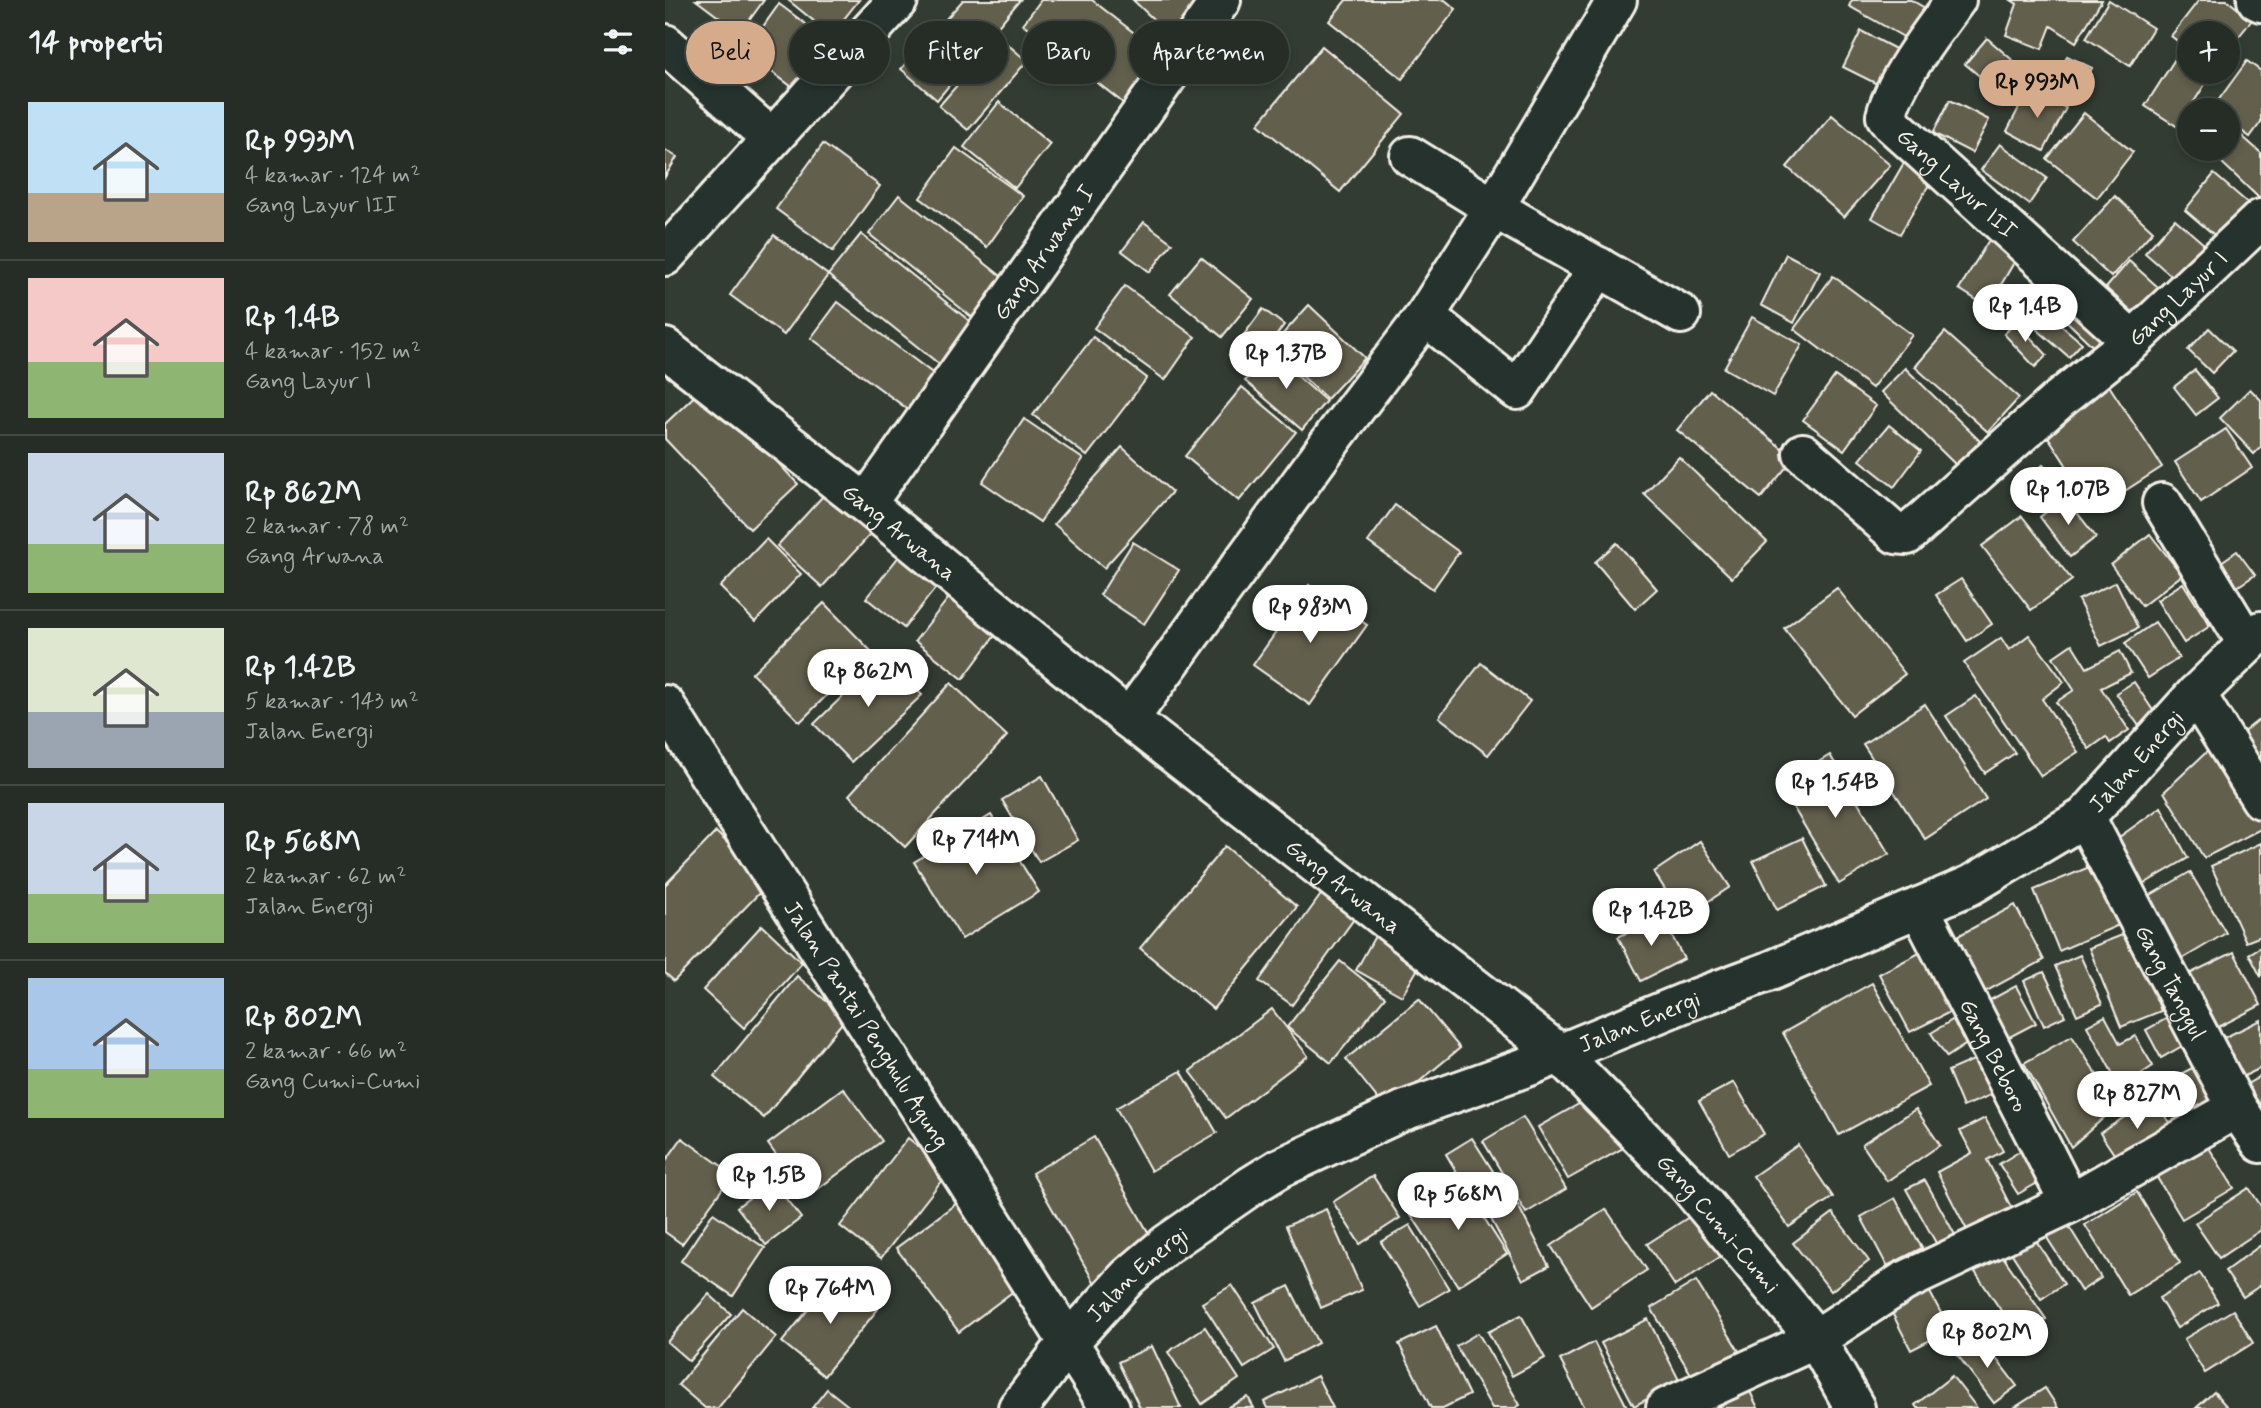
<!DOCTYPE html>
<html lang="id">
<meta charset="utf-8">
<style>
:root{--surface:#262d26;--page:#2e352e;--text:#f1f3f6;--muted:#a4a8a7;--line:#424943;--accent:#d6ab8b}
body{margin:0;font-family:Mynerve,sans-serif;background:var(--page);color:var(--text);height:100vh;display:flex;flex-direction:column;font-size:26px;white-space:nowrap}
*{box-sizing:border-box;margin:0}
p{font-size:23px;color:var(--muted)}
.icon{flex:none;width:38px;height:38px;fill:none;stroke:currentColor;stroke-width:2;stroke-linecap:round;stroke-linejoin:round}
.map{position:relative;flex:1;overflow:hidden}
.panel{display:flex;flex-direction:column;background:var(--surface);width:665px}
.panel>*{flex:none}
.top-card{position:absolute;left:21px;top:21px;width:665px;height:63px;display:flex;gap:14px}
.fabs{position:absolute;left:1512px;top:21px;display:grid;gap:14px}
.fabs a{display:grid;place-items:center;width:63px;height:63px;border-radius:50%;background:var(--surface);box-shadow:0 4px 10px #0003,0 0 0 2px var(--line);font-size:35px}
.price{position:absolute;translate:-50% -60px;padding:0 16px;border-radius:24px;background:#fff;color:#222;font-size:23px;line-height:46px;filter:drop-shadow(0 2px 4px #0008)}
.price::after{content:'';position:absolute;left:50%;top:42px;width:21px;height:16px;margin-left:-10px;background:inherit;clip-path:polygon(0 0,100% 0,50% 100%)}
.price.selected{background:var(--accent);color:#111}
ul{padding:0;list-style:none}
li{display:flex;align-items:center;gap:21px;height:175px;padding:0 28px}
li+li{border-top:2px solid var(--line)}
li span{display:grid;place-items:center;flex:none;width:196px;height:140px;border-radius:0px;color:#555}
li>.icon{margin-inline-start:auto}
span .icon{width:84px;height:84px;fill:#fffc;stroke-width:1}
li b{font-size:30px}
h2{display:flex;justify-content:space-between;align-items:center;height:84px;padding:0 28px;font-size:30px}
.chip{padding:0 24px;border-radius:32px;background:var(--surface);box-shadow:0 4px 10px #0003,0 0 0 2px var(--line);font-size:24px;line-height:63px}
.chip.selected{background:var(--accent);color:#111}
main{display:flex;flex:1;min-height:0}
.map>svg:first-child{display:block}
.building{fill:#645e4d;stroke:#f4f1e8;stroke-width:2}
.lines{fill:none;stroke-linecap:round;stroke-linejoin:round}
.street-casing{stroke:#f4f1e8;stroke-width:44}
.highway-casing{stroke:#f4f1e8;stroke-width:44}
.street{stroke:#26332d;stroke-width:38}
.highway{stroke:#26332d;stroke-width:38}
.labels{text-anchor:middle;stroke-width:5;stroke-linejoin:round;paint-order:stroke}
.street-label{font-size:23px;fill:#f4f1e8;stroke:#26332d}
</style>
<main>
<section class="panel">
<h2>14 properti<svg class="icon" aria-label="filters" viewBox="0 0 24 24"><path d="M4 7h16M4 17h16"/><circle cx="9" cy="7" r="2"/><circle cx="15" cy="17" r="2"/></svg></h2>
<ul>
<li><span style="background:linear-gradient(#bfe0f5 65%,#b9a48a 0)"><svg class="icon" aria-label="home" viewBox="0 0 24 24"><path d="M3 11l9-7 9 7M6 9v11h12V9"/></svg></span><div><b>Rp 993M</b><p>4 kamar · 124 m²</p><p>Gang Layur III</p></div></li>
<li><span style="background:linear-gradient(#f6c9c9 60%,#8fb573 0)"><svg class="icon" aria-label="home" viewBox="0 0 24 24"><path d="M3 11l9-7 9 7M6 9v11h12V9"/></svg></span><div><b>Rp 1.4B</b><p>4 kamar · 152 m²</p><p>Gang Layur I</p></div></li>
<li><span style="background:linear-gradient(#c9d6e8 65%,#8fb573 0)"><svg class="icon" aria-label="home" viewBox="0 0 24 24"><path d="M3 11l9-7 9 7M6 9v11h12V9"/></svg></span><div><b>Rp 862M</b><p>2 kamar · 78 m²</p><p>Gang Arwana</p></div></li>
<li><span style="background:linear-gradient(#dfe7d0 60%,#9aa5b1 0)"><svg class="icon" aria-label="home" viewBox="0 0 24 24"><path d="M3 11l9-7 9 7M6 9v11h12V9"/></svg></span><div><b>Rp 1.42B</b><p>5 kamar · 143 m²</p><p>Jalan Energi</p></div></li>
<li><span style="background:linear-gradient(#c9d6e8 65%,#8fb573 0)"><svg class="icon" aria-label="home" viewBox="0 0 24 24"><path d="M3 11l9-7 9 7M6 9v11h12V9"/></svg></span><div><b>Rp 568M</b><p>2 kamar · 62 m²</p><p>Jalan Energi</p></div></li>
<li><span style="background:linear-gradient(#a9c7e8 65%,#8fb573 0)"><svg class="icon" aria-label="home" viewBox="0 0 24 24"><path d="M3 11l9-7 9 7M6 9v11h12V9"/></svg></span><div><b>Rp 802M</b><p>2 kamar · 66 m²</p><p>Gang Cumi-Cumi</p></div></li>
</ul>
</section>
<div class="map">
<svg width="1596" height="1408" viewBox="0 0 1596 1408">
<rect width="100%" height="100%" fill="#323c33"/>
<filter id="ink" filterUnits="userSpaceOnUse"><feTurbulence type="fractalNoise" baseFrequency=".0143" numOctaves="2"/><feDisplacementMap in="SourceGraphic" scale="14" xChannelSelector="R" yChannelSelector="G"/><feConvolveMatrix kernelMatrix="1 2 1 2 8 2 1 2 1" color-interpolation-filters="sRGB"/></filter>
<g filter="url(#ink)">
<g class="building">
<path d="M31,0H99L75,33Z"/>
<path d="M123,0H194L166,35Z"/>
<path d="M298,0H355L272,100L236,69Z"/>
<path d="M376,0H427L500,57L462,106L358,24Z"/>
<path d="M468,0H540L506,36Z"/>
<path d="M681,0H780L791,9L737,79L664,21Z"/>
<path d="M1187,0H1246L1269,13L1251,44L1184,6Z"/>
<path d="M1346,0H1437L1411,42L1386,26L1377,49L1341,35L1352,4Z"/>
<path d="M1444,0L1488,28L1465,66L1421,38Z"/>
<path d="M1534,0H1562L1587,20L1563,50V33H1524V50L1506,36Z"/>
<path d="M114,4L173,48L138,95L80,52Z"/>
<path d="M1196,31L1244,56L1226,91L1178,67Z"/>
<path d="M334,37L362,61L303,130L274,106Z"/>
<path d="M1322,38L1352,64L1330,89L1300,64Z"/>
<path d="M657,46L739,114L675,192L593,124Z"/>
<path d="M1402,56L1427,68L1416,90L1392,79Z"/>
<path d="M1512,56L1524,64V72H1536L1544,78L1513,127L1480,106Z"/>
<path d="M1582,61L1596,71V122L1585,137L1563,121V110L1547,109Z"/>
<path d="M1364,88L1401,108L1379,151L1342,131Z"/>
<path d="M1285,100L1324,120L1307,153L1268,133Z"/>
<path d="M334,102L385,144L350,188L299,147Z"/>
<path d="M1419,113L1468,152L1432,198L1382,159Z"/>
<path d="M1167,115L1225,165L1179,217L1122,167Z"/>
<path d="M1577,136L1596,153V196L1594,198L1554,160Z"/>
<path d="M158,144L215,186L168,251L111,209Z"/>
<path d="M1335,144L1382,178L1364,204L1316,170Z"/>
<path d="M291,148L358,196L322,247L255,198Z"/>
<path d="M0,150L12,157L0,177Z"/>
<path d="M1240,161L1268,178L1235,234L1207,218Z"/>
<path d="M1549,174L1591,210L1561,245L1520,210Z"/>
<path d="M234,195L351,288L319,327L204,234Z"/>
<path d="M1450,196L1488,231L1446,277L1408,242Z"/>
<path d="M1510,219L1547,251L1517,285L1480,253Z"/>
<path d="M479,222L507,243L485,272L457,251Z"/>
<path d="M1330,230L1358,247L1323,307L1294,289Z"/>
<path d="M196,234L317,331L284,372L163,275Z"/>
<path d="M109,235L163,275L119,335L65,295Z"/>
<path d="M1121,254L1155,272L1129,323L1096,305Z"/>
<path d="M536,257L588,299L557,337L505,294Z"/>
<path d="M1464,261L1503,296L1479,322L1441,288Z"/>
<path d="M1168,276L1247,335L1207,388L1129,329Z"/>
<path d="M460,286L530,337L500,380L429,328Z"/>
<path d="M1406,292L1453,338L1437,355L1390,310Z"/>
<path d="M173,302L274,378L248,413L146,338Z"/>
<path d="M644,305L700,358L662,399L606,347Z"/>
<path d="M1372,305L1417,343L1404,357L1360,319Z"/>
<path d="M598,309L619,325L585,370L564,355Z"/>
<path d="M1087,317L1137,345L1108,396L1059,368Z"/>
<path d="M1351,322L1382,355L1370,367L1339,334Z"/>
<path d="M1544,328L1568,351L1547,373L1523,350Z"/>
<path d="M1280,332L1354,398L1323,432L1250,367Z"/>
<path d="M428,337L482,378L422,456L368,415Z"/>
<path d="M605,352L661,401L637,430L580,381Z"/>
<path d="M1240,368L1315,441L1292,466L1216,392Z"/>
<path d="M1530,370L1553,398L1531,415L1509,387Z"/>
<path d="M1170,376L1211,406L1179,450L1138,420Z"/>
<path d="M1441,381L1497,467L1430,510L1375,424Z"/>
<path d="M40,386L133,484L85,529L0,439V424Z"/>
<path d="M577,387L631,432L574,501L520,456Z"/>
<path d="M1585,389L1596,400V447L1589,454L1555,418Z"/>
<path d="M1045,390L1129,458L1096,498L1012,430Z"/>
<path d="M359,419L418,459L375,522L317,482Z"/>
<path d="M1224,425L1256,451L1229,487L1195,460Z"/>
<path d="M1561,429L1587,468L1536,502L1510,462Z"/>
<path d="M457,447L507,492L439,568L389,524Z"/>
<path d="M1014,457L1102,542L1067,578L979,494Z"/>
<path d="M1378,465L1396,485L1371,506L1354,486Z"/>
<path d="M169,484L214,525L157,587L112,546Z"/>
<path d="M1400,497L1431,537L1405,557L1375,517Z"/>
<path d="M730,505L794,552L768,589L703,542Z"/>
<path d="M1357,516L1407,580L1366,610L1317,546Z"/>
<path d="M1485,534L1517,575L1477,606L1446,565Z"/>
<path d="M101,539L136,574L90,622L55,587Z"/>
<path d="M468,542L514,570L479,624L435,595Z"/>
<path d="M952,543L992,589L970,609L930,562Z"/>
<path d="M243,545L281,575L239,628L201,598Z"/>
<path d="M1572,551L1590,575L1566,591L1549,567Z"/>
<path d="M1296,579L1327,624L1302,641L1271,595Z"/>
<path d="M1451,582L1473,628L1436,646L1413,600Z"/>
<path d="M1518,583L1545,626L1519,643L1492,600Z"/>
<path d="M644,585L702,625L645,705L588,665Z"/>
<path d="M293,586L340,622L298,679L250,641Z"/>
<path d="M1172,588L1240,674L1187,715L1119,628Z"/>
<path d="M159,603L206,651L135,722L87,673Z"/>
<path d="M1490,622L1514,658L1483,678L1460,643Z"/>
<path d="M1364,635L1399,682L1377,699L1413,752L1376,776L1299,663L1336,638L1344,650Z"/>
<path d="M1407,644L1422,668L1455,651L1466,673L1436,688L1464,730L1445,743L1441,737L1424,749L1391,702L1409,690L1388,657Z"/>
<path d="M219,656L257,695L186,762L149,724Z"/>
<path d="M816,663L865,701L823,755L774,717Z"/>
<path d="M1469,682L1493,718L1476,729L1451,693Z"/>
<path d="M286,683L342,736L240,847L184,795Z"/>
<path d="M1311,696L1350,753L1320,773L1281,716Z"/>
<path d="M1260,704L1321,799L1260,839L1198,744Z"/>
<path d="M1596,718V774L1571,738Z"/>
<path d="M1550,744L1596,820V829L1539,858L1499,792Z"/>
<path d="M1165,755L1224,854L1174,884L1115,785Z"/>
<path d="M377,776L413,840L374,862L337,800Z"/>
<path d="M1496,807L1523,858L1472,888L1446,843Z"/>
<path d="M326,815L374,892L297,939L249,862Z"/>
<path d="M51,832L104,883L9,981L0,973V885Z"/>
<path d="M1137,838L1161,886L1112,910L1088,861Z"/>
<path d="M1035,841L1065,887L1018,918L989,872Z"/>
<path d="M1596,843V936L1581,942L1546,866Z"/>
<path d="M560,846L632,907L548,1009L475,948Z"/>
<path d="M1429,865L1454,925L1394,951L1369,890Z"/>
<path d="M1525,872L1561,933L1514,961L1477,900Z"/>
<path d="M660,889L694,912L627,1005L594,981Z"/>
<path d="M1350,905L1379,960L1320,992L1291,937Z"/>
<path d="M996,915L1019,959L976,981L953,937Z"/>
<path d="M97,925L137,963L79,1028L38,990Z"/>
<path d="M715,927L762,953L737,996L691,970Z"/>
<path d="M1465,932L1496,1011L1456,1027L1424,948Z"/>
<path d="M1596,947V977L1584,954Z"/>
<path d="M1260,950L1291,1009L1245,1032L1214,974Z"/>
<path d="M1569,952L1596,1005L1548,1030L1520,976Z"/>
<path d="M1415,955L1437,1004L1412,1015L1390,966Z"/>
<path d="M675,961L720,997L666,1063L622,1027Z"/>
<path d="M1379,972L1400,1016L1379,1026L1359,981Z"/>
<path d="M132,976L181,1018L99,1118L49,1077Z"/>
<path d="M1207,983L1264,1086L1174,1135L1118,1033Z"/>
<path d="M1351,986L1371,1023L1335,1042L1316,1005Z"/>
<path d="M754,999L795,1048L721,1109L681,1059Z"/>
<path d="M607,1009L643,1056L561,1118L525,1071Z"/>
<path d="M1297,1014L1312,1037L1282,1057L1266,1033Z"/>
<path d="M1508,1015L1524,1042L1496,1058L1481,1030Z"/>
<path d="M1440,1016L1455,1044L1470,1036L1488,1066L1473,1076L1479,1088L1461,1098L1422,1026Z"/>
<path d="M1596,1020V1068L1571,1080L1552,1041Z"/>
<path d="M1407,1036L1452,1106L1406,1147L1359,1063Z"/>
<path d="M1313,1058L1328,1094L1298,1107L1283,1071Z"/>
<path d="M1531,1066L1549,1103L1516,1119L1498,1083Z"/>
<path d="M516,1071L552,1133L486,1171L451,1108Z"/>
<path d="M1596,1076V1125L1575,1088Z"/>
<path d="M1069,1082L1099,1134L1064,1154L1034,1101Z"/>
<path d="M178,1088L217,1141L142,1197L103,1144Z"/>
<path d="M928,1096L958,1148L903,1179L873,1127Z"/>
<path d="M1489,1098L1508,1129L1455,1163L1435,1133Z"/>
<path d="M1251,1109L1275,1145L1222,1181L1197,1144Z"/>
<path d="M858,1117L901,1189L861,1213L818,1141Z"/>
<path d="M1320,1118L1338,1151L1322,1160L1348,1211L1304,1234L1272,1172L1307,1153L1295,1131Z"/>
<path d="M1536,1135L1569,1188L1517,1219L1485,1166Z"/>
<path d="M429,1137L491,1246L429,1282L367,1173Z"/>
<path d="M17,1138L68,1174L17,1244L0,1232V1162Z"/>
<path d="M243,1138L284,1171L216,1258L175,1226Z"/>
<path d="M807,1138L828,1171L801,1188L781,1154Z"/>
<path d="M1133,1145L1168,1197L1124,1227L1088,1176Z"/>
<path d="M1357,1150L1376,1181L1353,1194L1334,1164Z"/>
<path d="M708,1176L735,1218L695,1244L668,1202Z"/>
<path d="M793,1177L842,1254L793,1286L743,1210Z"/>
<path d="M1260,1180L1294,1242L1276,1252L1241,1189Z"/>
<path d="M107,1181L136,1218L101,1245L72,1207Z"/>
<path d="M1584,1188L1596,1206V1230L1554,1258L1530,1223Z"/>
<path d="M1472,1192L1515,1263L1463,1295L1420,1225Z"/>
<path d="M1230,1198L1257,1248L1222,1266L1196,1217Z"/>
<path d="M292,1203L354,1287L294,1332L231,1248Z"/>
<path d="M853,1205L884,1266L858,1280L826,1219Z"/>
<path d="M1041,1206L1069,1248L1010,1286L982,1244Z"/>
<path d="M661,1209L697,1290L656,1308L621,1226Z"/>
<path d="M941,1209L982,1270L926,1307L886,1246Z"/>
<path d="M48,1213L100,1248L68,1296L16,1261Z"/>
<path d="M1168,1213L1204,1261L1166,1291L1128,1243Z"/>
<path d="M1398,1217L1436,1278L1416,1291L1377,1230Z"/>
<path d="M745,1225L784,1289L755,1306L716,1242Z"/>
<path d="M1363,1228L1399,1284L1376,1299L1340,1243Z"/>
<path d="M1330,1245L1381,1319L1354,1337L1304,1263Z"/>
<path d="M1596,1245V1285L1578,1297L1560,1271Z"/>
<path d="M1535,1273L1553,1303L1512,1328L1494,1298Z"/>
<path d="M171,1275L213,1309L159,1376L117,1342Z"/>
<path d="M1031,1281L1074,1351L1029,1379L986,1308Z"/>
<path d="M1259,1281L1285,1330L1246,1350L1221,1301Z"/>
<path d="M567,1285L609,1349L579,1368L537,1303Z"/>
<path d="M624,1286L653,1343L619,1361L590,1303Z"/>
<path d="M44,1294L66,1314L24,1361L2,1342Z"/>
<path d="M77,1308L111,1337L53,1408H40L13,1385Z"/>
<path d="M1568,1310L1588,1343L1540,1373L1519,1339Z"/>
<path d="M856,1315L880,1358L847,1376L823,1332Z"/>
<path d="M983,1319L1015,1382L969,1406L936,1343Z"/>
<path d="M771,1326L804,1395L778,1408H766L734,1344Z"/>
<path d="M540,1327L574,1379L537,1404L503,1352Z"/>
<path d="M813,1333L855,1405L850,1408H827L791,1346Z"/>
<path d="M1314,1336L1352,1386L1329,1403L1291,1353Z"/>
<path d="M929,1342L962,1407L959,1408H920L895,1360Z"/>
<path d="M487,1346L516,1408H475L453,1362Z"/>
<path d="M1077,1375L1093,1408H1025Z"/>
<path d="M652,1376L668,1408H602L599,1402Z"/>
<path d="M1287,1376L1312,1408H1252L1250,1405Z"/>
<path d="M1380,1388L1393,1408H1349Z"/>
<path d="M162,1389L186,1408H147Z"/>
<path d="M1549,1392L1563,1408H1531Z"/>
<path d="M583,1397L589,1408H562Z"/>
</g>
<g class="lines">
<defs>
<g id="street">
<path id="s1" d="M1291,0C1268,31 1231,78 1221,116L1228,125L1467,341"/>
<path d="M1592,0L1596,2"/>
<path d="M0,44L106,138"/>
<path d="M745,156L829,208L1016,314"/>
<path d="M0,256L233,0"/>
<path d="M760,316L852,390L934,267"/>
<path id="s2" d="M0,348L201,504L464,719L895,1054L1023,1185L1151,1339L1190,1408"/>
<path id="s3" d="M1138,453L1231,534L1242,535L1396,398L1467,341L1596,219"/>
<path d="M1497,503L1582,643"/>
<path id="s4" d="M201,504L556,0"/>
<path d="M1531,694L1596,799"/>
<path id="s5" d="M0,705L445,1408"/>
<path d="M464,719L671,434L760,316L829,208L952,0"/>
<path id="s6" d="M1420,817L1572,1108L1596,1143"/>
<path id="s7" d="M1254,907L1405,1203"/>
<path d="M1001,1408L1151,1339L1238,1282L1405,1203L1572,1108"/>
</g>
<g id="highway">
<path id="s8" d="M353,1408L403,1343L463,1277L502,1244L586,1186L615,1168L738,1111L867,1065L1021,1002L1105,971L1306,885L1420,817L1531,694L1596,631"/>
</g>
</defs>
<use href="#street" class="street-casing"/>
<use href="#highway" class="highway-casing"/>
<use href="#street" class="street"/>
<use href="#highway" class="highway"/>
</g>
</g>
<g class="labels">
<g class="street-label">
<text dy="8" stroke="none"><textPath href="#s1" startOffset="234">Gang Layur III</textPath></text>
<text dy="8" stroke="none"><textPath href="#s4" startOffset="308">Gang Arwana I</textPath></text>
<text dy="8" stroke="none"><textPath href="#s3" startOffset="494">Gang Layur I</textPath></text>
<text dy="8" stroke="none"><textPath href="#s2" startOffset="298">Gang Arwana</textPath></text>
<text dy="8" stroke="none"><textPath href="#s8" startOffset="1314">Jalan Energi</textPath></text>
<text dy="8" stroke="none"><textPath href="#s2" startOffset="866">Gang Arwana</textPath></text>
<text dy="8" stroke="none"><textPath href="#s6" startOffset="186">Gang Tanggul</textPath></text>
<text dy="8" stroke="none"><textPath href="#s8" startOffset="747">Jalan Energi</textPath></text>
<text dy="8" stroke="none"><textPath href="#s5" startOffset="378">Jalan Pantai Penghulu Agung</textPath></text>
<text dy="8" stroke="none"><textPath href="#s7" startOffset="166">Gang Beboro</textPath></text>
<text dy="8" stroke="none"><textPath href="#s2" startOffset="1372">Gang Cumi-Cumi</textPath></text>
<text dy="8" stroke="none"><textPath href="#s8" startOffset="180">Jalan Energi</textPath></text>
</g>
</g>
</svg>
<div class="fabs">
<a>+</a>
<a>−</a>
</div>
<b class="price selected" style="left:1372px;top:120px">Rp 993M</b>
<b class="price" style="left:1360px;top:344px">Rp 1.4B</b>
<b class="price" style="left:621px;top:391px">Rp 1.37B</b>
<b class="price" style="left:1403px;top:527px">Rp 1.07B</b>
<b class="price" style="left:645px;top:645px">Rp 983M</b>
<b class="price" style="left:203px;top:709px">Rp 862M</b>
<b class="price" style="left:1170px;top:820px">Rp 1.54B</b>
<b class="price" style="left:311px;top:877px">Rp 714M</b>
<b class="price" style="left:986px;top:948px">Rp 1.42B</b>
<b class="price" style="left:1472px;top:1131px">Rp 827M</b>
<b class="price" style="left:104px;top:1213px">Rp 1.5B</b>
<b class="price" style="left:793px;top:1232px">Rp 568M</b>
<b class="price" style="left:165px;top:1326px">Rp 764M</b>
<b class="price" style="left:1322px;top:1370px">Rp 802M</b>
<div class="top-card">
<a class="chip selected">Beli</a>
<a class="chip">Sewa</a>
<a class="chip">Filter</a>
<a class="chip">Baru</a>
<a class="chip">Apartemen</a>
</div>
</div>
</main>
